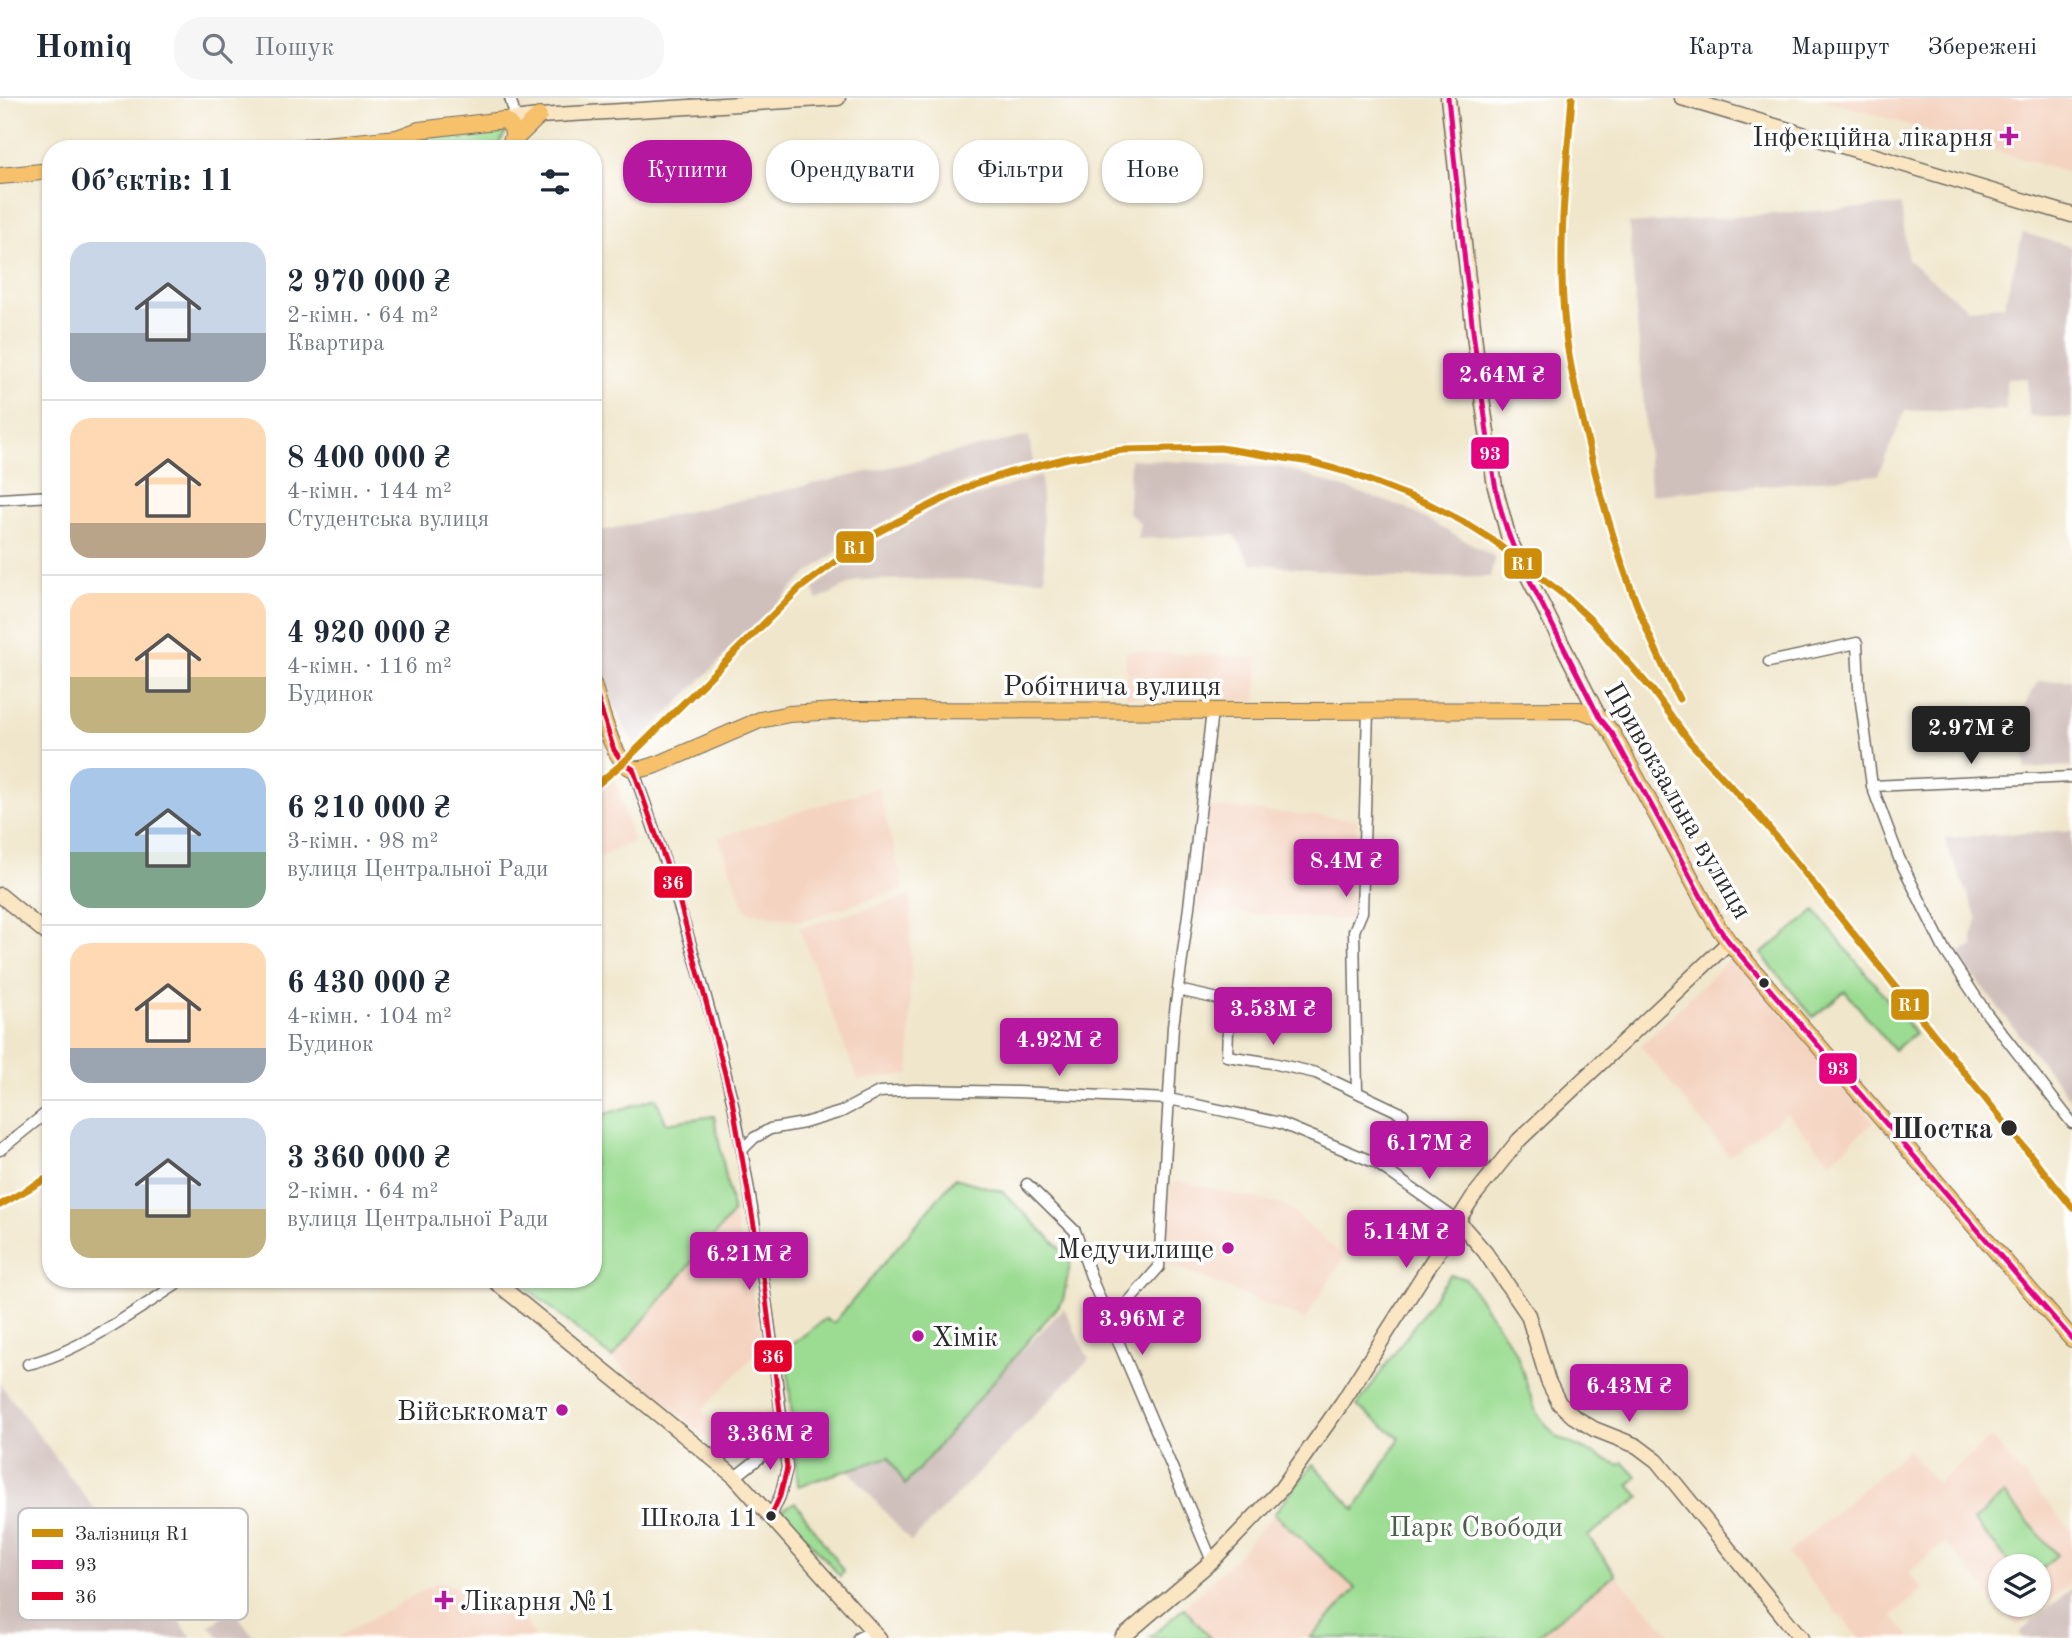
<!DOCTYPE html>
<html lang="uk">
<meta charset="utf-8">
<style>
:root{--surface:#fff;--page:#f6f6f7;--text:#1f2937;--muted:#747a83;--line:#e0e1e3;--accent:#b5179e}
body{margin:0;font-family:"Old Standard TT",serif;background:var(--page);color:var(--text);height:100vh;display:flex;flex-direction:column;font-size:26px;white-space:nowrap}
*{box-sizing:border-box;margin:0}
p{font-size:23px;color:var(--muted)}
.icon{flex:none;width:38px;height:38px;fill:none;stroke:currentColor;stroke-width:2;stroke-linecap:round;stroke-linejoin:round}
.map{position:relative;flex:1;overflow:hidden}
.sheet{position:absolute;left:42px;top:42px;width:560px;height:1148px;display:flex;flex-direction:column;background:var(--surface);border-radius:28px;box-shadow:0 2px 5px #0004}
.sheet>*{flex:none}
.hud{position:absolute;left:623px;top:42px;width:665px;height:63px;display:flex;gap:14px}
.buttons{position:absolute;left:1988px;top:1456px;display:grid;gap:14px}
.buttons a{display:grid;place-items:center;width:63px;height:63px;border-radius:50%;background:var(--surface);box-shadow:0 2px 5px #0004;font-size:35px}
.price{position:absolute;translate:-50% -60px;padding:0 16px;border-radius:7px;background:var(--accent);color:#fff;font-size:23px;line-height:46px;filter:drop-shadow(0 2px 4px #0008)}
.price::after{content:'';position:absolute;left:50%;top:42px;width:21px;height:16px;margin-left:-10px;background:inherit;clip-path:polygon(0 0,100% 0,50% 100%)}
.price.selected{background:#222;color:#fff}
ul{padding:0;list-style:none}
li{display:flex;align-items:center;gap:21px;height:175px;padding:0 28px}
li+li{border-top:2px solid var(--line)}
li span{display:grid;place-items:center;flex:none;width:196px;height:140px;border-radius:21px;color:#555}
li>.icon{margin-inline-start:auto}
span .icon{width:84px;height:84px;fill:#fffc;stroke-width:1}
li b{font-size:30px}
h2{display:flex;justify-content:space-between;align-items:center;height:84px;padding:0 28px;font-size:30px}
.chip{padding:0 24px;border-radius:28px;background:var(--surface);box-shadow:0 2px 5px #0004;font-size:24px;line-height:63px}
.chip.selected{background:var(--accent);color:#fff}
header{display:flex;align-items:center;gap:42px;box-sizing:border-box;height:98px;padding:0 35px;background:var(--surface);border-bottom:2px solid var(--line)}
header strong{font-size:33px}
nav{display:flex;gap:38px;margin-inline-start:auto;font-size:24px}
.search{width:490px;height:63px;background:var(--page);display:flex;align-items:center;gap:18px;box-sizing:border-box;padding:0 24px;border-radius:28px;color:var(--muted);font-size:26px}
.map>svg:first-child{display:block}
.built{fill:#f4d3c0;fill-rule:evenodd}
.industrial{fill:#d0c0bc}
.green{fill:#9bdc92;stroke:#63845e;stroke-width:2}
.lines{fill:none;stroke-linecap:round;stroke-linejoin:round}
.street-casing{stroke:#706c63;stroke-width:13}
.secondary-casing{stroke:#706c63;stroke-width:17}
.primary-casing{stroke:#706c63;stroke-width:18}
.street{stroke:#fff;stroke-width:10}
.secondary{stroke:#fbe6c4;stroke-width:14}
.primary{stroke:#f6c16b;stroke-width:16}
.bus-1-casing{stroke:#fff;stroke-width:10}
.bus-2-casing{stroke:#fff;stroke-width:10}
.bus-1{stroke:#e5007d;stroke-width:5}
.bus-2{stroke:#e4002b;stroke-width:5}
.rail-1-casing{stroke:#fff;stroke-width:12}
.rail-1{stroke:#ce8d09;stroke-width:7}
.poi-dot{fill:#b5179e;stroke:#fff;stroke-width:2.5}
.bus-dot{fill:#2b2b2b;stroke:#fff;stroke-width:2.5}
.labels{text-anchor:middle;stroke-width:7;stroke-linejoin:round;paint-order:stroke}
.bus-label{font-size:26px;fill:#2b2b2b;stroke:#fff;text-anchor:end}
.poi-label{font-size:28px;fill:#2b2b2b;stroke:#fff;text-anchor:end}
.street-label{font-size:28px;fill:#2b2b2b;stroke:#fff}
.stop-label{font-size:28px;font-weight:bold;fill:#2b2b2b;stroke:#fff;text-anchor:end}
.park-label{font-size:28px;fill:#4d604a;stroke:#fff}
.key{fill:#fff;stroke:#bfbfbf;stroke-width:2}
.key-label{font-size:19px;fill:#2b2b2b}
.line-badge{stroke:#fff;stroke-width:2.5}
.badge-label{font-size:19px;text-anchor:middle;font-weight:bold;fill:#fff}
</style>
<header>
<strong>Homiq</strong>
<div class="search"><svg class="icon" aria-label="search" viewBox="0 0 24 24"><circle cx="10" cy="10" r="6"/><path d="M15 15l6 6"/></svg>Пошук</div>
<nav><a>Карта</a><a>Маршрут</a><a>Збережені</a></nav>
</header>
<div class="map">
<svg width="2072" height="1540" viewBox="0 0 2072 1540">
<rect width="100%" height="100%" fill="#fff"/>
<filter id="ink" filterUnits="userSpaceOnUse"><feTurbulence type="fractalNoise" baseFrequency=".0143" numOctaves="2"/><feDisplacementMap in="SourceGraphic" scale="14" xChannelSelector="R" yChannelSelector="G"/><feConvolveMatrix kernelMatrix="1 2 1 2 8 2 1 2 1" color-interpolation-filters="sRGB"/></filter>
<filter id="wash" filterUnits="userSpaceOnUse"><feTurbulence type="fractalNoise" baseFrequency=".00686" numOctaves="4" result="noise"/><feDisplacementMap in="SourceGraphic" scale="28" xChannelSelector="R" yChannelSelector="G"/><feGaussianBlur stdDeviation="1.57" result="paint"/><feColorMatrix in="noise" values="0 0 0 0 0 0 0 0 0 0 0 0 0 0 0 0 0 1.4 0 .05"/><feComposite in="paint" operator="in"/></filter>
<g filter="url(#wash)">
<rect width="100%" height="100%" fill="#f0e6cb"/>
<g class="built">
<path d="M1820,0H2072V76Z"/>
<path d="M1126,553L1258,560L1256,603L1126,599Z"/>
<path d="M615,680L633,744L593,762V696Z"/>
<path d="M878,689L904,791L800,823L745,813L719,739Z"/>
<path d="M1208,709L1357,721L1355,822L1196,813Z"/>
<path d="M911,798L910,976L858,982L799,830Z"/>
<path d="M1727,863H1737L1874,1023L1830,1064L1787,1015L1729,1058L1641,948Z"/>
<path d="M1178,1083L1286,1108L1344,1159L1305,1222L1165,1164L1169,1089Z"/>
<path d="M733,1115L764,1247L702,1312L733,1340L772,1310L776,1331L734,1363L612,1260Z"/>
<path d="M1991,1340L2072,1434V1483L2018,1529L1945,1444L1908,1475L1923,1492L1892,1518L1911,1540H1859L1787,1456L1908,1352L1937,1386ZM2000,1468H2039V1507H2000Z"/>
<path d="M1274,1416L1356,1491L1310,1540H1210L1184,1510L1233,1462Z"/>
<path d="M1615,1476L1674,1540H1534Z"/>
<path d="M440,1483L525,1521L534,1540H336Z"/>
</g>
<g class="industrial">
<path d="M1901,107L1908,162L1968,211L2004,208L2023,135L2072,149V320L2029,318L2027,280L2006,281V312L1905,313L1878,377L1651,397L1629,126Z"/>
<path d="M1029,338L1033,365L939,392L904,414L855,440L807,476L635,648L604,589L593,548V435Z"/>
<path d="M1130,361L1280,369L1406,410L1495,459L1490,479L1397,480L1251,465L1234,437L1137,441L1140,425L1128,414Z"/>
<path d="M1041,378L1045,481L858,482L818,502L813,491L855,456L931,412Z"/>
<path d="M2072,582V668L2025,671L2023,612L2038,583Z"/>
<path d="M2072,732V1003L1956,856L1974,848L1972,838L1978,821L1944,740Z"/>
<path d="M1064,1210L1089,1261L911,1444L848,1371L942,1335Z"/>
<path d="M0,1286L192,1540H0Z"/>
<path d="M2072,1490V1540H2024L2019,1535Z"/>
<path d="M233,1512L255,1540H220L210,1528Z"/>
</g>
<g class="green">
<path d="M499,28L503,30L505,36L496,51H432L426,38Z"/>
<path d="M1815,813L1915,935L1894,952L1845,893L1813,919L1761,856Z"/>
<path d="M656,1000L666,1025L714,1018L733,1115L612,1260L516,1181H593V1020Z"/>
<path d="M955,1080L1003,1094L1071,1161L1063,1202L905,1387L889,1359L798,1388L786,1251L825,1221L834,1225Z"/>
<path d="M1450,1177L1465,1180L1516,1254L1536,1314L1556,1339L1619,1367L1623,1364L1637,1379L1629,1387L1640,1399L1588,1438L1615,1476L1534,1540H1310L1356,1491L1274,1416L1313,1366L1355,1412L1400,1340L1357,1308Z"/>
<path d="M2004,1396L2057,1457L2039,1473V1468H2013L1973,1423Z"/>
<path d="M795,1404L844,1474L840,1478L782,1412Z"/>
<path d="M1184,1510L1210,1540H1149Z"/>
</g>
</g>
<g filter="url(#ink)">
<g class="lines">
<defs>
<g id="street">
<path d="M510,0L516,21"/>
<path d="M0,401L51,398"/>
<path d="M1769,564L1857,545L1859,589L1872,688L1899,760L1944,851L1987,916L2072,1025"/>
<path d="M633,671C672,780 706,889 732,1002C741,1042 747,1082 754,1122C767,1204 778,1287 787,1370L780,1398L771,1418"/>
<path d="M1872,688L2072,679"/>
<path d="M1178,892L1232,904L1228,932L1227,958L1272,965L1316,975L1403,1016L1382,1069"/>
<path d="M1357,994L1354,833L1362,814L1368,613"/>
<path d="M0,1052L51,1011"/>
<path d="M742,1052L754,1040L770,1031L804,1025L841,1014L879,994L915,992L1018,994L1169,1001L1280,1025L1376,1065L1458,1123"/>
<path d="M1027,1086L1075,1133L1094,1187L1212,1463"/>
<path d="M1110,1225L1159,1169L1173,928L1189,809L1212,613"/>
<path d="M28,1266C78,1255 141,1209 185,1181"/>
<path d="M735,1379L771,1351L782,1333"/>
<path d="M858,1540L873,1533"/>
</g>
<g id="secondary">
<path d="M1448,0L1478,272L1495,389L1509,441L1599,619"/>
<path d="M1682,0L2072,117"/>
<path d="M504,22L539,18L838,0"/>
<path d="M0,797L51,839"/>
<path d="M1458,1123L1485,1154L1528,1217L1548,1283L1559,1305L1573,1318L1594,1331L1637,1348L1657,1363L1801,1540"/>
<path d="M492,1181L735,1379L879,1540"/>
<path d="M1122,1540L1212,1463L1281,1391L1342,1305L1473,1099L1519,1042L1729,844"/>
</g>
<g id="primary">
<path d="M397,40L415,51"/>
<path d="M510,46L539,18"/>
<path d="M284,51L397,40L419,32L504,22C516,29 515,41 506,51"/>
<path d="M0,78L51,73"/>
<path d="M593,586C600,606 612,668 635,671C644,672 653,668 661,665L760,622L789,616L851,612L1279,613L1580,612L1599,619L1612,635L1716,826L1729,844L2072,1241"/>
</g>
</defs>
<use href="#street" class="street-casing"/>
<use href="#secondary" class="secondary-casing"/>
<use href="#primary" class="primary-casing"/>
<use href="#street" class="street"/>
<use href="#secondary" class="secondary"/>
<use href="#primary" class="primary"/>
<defs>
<path id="bus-1" d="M1448,0C1459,104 1468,209 1484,312C1491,363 1496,415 1519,461L1599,619L1612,635L1716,826L1729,844L2072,1241"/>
<path id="bus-2" d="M593,586L614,652L623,665L633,671L679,802L732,1002L764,1185L787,1370L780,1398L771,1418"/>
</defs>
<use href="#bus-1" class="bus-1-casing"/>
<use href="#bus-2" class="bus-2-casing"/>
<use href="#bus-1" class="bus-1"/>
<use href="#bus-2" class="bus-2"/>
<defs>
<g id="rail-1">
<path d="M1572,0C1566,75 1557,152 1565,227C1568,262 1577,297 1585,332C1607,428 1634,513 1679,601"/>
<path d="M593,690L623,665L800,490L867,440L895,425L974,386L1008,375L1068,360L1123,352L1220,350L1310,364L1350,375L1429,406L1462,423L1492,442L1564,497L1592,523L1653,593L1690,644L1765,726"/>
<path d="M1748,704L2072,1109"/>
<path d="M0,1107L51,1078"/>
</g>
</defs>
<use href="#rail-1" class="rail-1-casing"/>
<use href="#rail-1" class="rail-1"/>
</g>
</g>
<g class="poi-dot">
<path d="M2005.5 27.5h7v7h7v7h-7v7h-7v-7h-7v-7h7z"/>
<circle cx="1228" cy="1150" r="7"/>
<circle cx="918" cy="1238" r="7"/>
<circle cx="562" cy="1312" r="7"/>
<path d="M440.5 1491.5h7v7h7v7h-7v7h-7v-7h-7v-7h7z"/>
</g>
<g class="bus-dot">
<circle cx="1764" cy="885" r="6"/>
<circle cx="2009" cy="1030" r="9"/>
<circle cx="771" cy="1418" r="6"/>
</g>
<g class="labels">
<g class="bus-label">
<text x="758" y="1428">Школа 11</text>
</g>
<g class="poi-label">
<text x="1993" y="48">Інфекційна лікарня</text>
<text x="1214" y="1160">Медучилище</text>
<text x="932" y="1248" text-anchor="start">Хімік</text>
<text x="548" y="1322">Військкомат</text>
<text x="460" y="1512" text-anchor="start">Лікарня №1</text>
</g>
<g class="street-label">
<text x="1112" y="597">Робітнича вулиця</text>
<text transform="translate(1679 702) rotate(60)" y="10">Привокзальна вулиця</text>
</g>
<g class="stop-label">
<text x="1993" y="1040">Шостка</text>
</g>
<g class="park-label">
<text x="1476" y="1438">Парк Свободи</text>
</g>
</g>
<rect x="18" y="1410" width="230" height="112" rx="10" class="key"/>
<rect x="32" y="1431" width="31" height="8" fill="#ce8d09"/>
<rect x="32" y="1462" width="31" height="9" fill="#e5007d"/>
<rect x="32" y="1494" width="31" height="8" fill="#e4002b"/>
<g class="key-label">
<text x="75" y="1442">Залізниця R1</text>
<text x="75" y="1473">93</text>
<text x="75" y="1505">36</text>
</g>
<g class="line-badge">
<rect x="1470" y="338" width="40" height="34" rx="7" fill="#e5007d"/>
<rect x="835" y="432" width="40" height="34" rx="7" fill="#ce8d09"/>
<rect x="1503" y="449" width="40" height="33" rx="7" fill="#ce8d09"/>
<rect x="653" y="767" width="40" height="34" rx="7" fill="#e4002b"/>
<rect x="1890" y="890" width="40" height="33" rx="7" fill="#ce8d09"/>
<rect x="1818" y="954" width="40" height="33" rx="7" fill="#e5007d"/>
<rect x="753" y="1241" width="40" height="34" rx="7" fill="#e4002b"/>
</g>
<g class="badge-label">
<text x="1490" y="362">93</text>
<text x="855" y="456">R1</text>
<text x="1523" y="472">R1</text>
<text x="673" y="791">36</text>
<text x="1910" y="913">R1</text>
<text x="1838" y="977">93</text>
<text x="773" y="1265">36</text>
</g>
</svg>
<div class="buttons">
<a><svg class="icon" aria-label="layers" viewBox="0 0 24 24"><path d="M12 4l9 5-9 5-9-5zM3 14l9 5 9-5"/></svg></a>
</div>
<b class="price" style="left:1502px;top:315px">2.64M ₴</b>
<b class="price selected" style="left:1971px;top:668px">2.97M ₴</b>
<b class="price" style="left:1346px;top:801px">8.4M ₴</b>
<b class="price" style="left:1273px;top:949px">3.53M ₴</b>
<b class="price" style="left:1059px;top:980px">4.92M ₴</b>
<b class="price" style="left:1429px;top:1083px">6.17M ₴</b>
<b class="price" style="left:1406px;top:1172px">5.14M ₴</b>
<b class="price" style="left:749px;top:1194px">6.21M ₴</b>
<b class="price" style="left:1142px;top:1259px">3.96M ₴</b>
<b class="price" style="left:1629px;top:1326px">6.43M ₴</b>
<b class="price" style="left:770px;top:1374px">3.36M ₴</b>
<div class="hud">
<a class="chip selected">Купити</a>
<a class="chip">Орендувати</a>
<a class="chip">Фільтри</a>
<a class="chip">Нове</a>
</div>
<section class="sheet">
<h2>Об’єктів: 11<svg class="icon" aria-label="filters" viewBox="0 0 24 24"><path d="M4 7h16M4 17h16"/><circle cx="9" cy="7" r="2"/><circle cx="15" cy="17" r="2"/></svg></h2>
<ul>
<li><span style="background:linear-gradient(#c9d6e8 65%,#9aa5b1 0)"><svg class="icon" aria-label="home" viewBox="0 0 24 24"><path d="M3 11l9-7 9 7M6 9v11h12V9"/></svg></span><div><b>2 970 000 ₴</b><p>2-кімн. · 64 m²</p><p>Квартира</p></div></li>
<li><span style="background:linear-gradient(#ffd9b3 75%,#b9a48a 0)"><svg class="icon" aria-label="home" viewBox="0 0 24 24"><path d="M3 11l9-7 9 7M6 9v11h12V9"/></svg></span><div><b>8 400 000 ₴</b><p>4-кімн. · 144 m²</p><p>Студентська вулиця</p></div></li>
<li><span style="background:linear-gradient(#ffd9b3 60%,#c2b280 0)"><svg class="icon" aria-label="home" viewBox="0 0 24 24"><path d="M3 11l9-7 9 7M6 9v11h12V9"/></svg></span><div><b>4 920 000 ₴</b><p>4-кімн. · 116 m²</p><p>Будинок</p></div></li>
<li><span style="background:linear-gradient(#a9c7e8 60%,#7fa58c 0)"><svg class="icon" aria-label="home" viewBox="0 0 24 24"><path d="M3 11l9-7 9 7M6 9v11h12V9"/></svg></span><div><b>6 210 000 ₴</b><p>3-кімн. · 98 m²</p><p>вулиця Центральної Ради</p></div></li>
<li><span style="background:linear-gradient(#ffd9b3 75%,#9aa5b1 0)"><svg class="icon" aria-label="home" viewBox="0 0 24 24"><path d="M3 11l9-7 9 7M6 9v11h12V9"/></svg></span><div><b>6 430 000 ₴</b><p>4-кімн. · 104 m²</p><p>Будинок</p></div></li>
<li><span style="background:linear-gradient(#c9d6e8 65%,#c2b280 0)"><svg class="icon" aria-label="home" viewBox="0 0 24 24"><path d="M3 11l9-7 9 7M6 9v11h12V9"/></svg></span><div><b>3 360 000 ₴</b><p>2-кімн. · 64 m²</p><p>вулиця Центральної Ради</p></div></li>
</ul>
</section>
</div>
